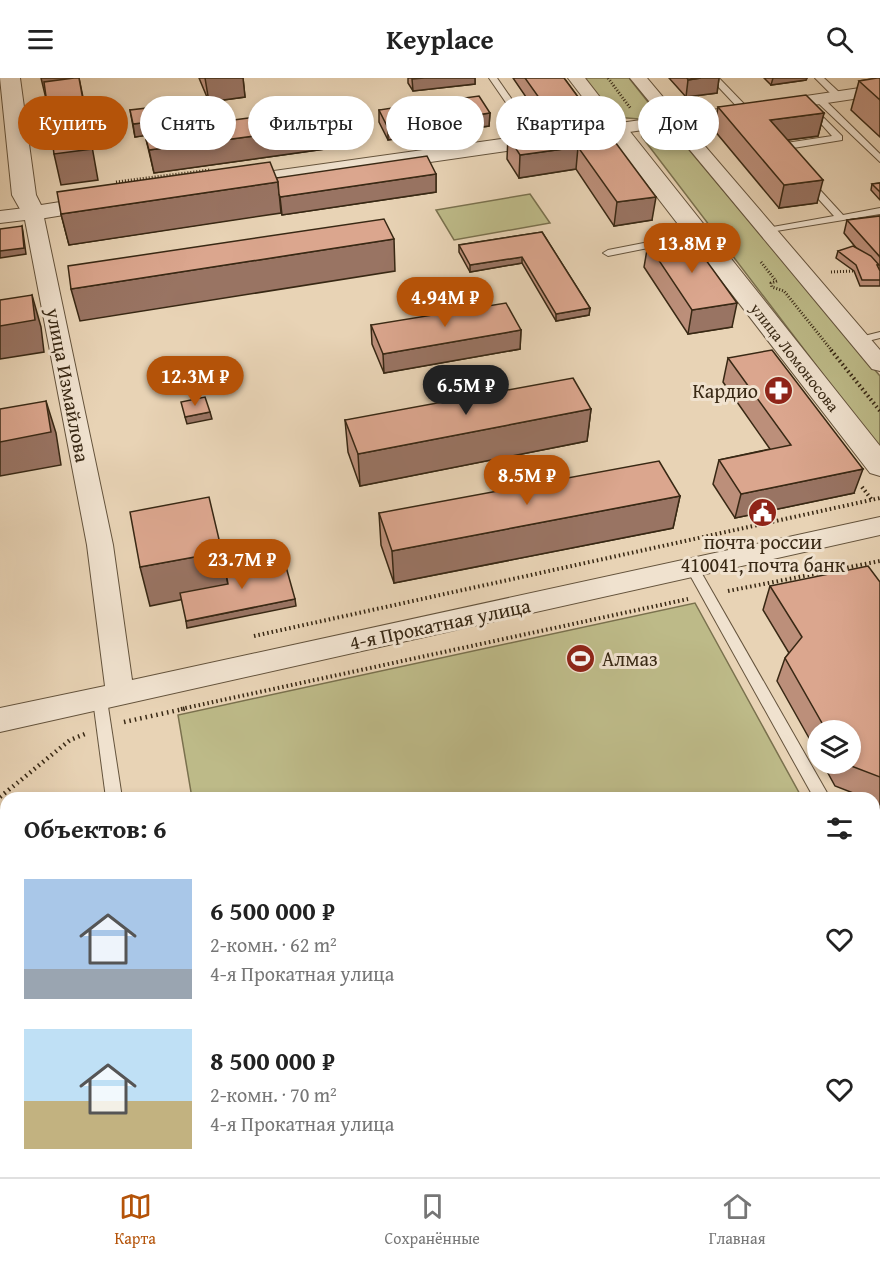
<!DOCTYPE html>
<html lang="ru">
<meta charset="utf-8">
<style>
:root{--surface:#fff;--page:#f2f2f2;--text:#222;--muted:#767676;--line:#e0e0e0;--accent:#b45309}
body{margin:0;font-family:"Gentium Book Plus",serif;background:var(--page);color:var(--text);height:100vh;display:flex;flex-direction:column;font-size:22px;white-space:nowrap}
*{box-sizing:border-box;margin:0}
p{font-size:20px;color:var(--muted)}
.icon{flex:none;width:33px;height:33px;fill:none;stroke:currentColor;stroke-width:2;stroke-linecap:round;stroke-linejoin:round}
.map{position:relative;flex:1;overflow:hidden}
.drawer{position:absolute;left:0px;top:714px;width:880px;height:386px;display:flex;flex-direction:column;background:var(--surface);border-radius:18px 18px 0 0;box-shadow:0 3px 9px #0003}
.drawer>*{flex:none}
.banner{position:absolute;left:18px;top:18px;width:844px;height:54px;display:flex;gap:12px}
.fabs{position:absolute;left:807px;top:642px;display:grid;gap:12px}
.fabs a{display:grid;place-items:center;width:54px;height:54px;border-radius:50%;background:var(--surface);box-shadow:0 3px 9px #0003;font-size:30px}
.price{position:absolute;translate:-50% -51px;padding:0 14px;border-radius:21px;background:var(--accent);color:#fff;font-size:20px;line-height:39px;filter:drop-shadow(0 2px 3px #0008)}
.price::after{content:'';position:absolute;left:50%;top:36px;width:18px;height:14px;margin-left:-9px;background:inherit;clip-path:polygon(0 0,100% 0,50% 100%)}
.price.active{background:#222;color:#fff}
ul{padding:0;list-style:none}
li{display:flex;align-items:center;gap:18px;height:150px;padding:0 24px}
li span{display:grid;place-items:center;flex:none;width:168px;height:120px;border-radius:0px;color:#555}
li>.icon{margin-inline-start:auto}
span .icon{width:72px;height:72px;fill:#fffc;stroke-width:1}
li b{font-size:26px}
h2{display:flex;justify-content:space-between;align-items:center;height:72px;padding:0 24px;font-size:26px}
.chip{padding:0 21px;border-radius:27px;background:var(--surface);box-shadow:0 3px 9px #0003;font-size:21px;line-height:54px}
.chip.active{background:var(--accent);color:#fff}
header{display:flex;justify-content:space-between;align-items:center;height:78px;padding:0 24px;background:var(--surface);font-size:27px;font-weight:800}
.menu{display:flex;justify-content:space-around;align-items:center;height:84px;border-top:2px solid var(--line);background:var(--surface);font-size:16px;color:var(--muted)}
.menu a{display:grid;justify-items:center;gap:3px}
.menu .active{color:var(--accent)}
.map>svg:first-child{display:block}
.green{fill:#bdba88;stroke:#7a714e;stroke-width:1.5}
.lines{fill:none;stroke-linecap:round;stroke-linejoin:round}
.service-casing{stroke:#64533c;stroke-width:2}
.minor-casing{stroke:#64533c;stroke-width:2}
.tertiary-casing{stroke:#64533c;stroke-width:2}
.path-far2{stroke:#382814;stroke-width:3;stroke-dasharray:1 2;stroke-linecap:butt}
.path-far1{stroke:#382814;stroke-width:4;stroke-dasharray:1.5 3;stroke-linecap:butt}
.path{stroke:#382814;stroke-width:4.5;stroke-dasharray:1.5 4;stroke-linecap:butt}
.service{fill:#f0e2cf;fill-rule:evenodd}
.minor{fill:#f0e2cf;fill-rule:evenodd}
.tertiary{fill:#f0e2cf;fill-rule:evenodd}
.wall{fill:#bc8f7a;stroke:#382814;stroke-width:1.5}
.shaded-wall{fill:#997463;stroke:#382814;stroke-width:1.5}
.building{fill:#dba68e;stroke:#382814;stroke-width:1.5}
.labels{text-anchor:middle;stroke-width:6;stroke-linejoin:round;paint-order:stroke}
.far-street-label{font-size:16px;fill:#382814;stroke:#f0e2cf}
.street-label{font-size:20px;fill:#382814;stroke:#f0e2cf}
.poi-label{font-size:20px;fill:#382814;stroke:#f0e2cf;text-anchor:end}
</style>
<header><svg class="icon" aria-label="menu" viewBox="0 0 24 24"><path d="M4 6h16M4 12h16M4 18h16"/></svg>Keyplace<svg class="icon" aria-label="search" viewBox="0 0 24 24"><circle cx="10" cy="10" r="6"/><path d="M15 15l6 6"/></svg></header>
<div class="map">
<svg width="880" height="1099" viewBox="0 0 880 1099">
<rect width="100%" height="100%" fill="#e8d3b5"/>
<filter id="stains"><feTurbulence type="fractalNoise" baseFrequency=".00333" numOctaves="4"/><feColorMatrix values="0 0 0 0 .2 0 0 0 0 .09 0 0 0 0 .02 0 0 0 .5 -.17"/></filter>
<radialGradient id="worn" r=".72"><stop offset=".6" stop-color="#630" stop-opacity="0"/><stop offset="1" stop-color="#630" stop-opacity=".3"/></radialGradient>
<g class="green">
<path d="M584,0H629L656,34L654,38L639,41L615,39Z"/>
<path d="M652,49H666L674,54L880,298V371L642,59V53Z"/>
<path d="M530,116L550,145L454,162L436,132Z"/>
<path d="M695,525L802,720H192L178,637Z"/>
</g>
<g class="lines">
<defs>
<g id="service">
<path d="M489,0H497L540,62L539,64H533Z"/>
<path d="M710,0H719L748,30V34H742Z"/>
<path d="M815,0H824L840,15V19H834Z"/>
<path d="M815,18H821L880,76V84L815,22Z"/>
<path d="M811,27L842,58V62L775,73L772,69L773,67L832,58L807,30Z"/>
<path d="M807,100L810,101L843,137L880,130V136L764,155V151L767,150L834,138L804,105V101Z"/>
<path d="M700,154L705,157L703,159L608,178L603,175L608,172Z"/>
<path d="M880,254V260L860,265L855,262L856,260Z"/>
<path d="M692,485L697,487L830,720H814L686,490Z"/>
<path d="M100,616L105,618L107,622L122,720H106L93,622L95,618Z"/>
<path d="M874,805L880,808V829L874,827Z"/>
<path d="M155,1094H173L174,1099H156Z"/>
</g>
<g id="minor">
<path d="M568,0H585L620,45L662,39L630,0H647L678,37L880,7V17L686,46L880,272V293L872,291L670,48L616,56L610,55Z"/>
<path d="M33,129L43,135L113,467L132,602L880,439V457L0,654V630L105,608L87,467L25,142L0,145V133Z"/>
</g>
<g id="tertiary">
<path d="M0,0H20L36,117L41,127L105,117L113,119L117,124L113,129L33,142L25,140L12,117Z"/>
<path d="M616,45L624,46L880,368V398L870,395L610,58L230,113L222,111L219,106L222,101L230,99Z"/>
</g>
</defs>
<use href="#service" class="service-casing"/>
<use href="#minor" class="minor-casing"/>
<use href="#tertiary" class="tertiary-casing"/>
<g class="path-far2">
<path d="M608,0L631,31"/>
<path d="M116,104L210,92"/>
<path d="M761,184L776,203"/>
<path d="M831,194L854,193"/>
<path d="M777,203L771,205L772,209L784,213L833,274"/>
</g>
<g class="path-far1">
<path d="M831,272L880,333"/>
<path d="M862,409L872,422"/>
<path d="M728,513L880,483"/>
<path d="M254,558L880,420"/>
<path d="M181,631L688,521"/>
</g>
<g class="path">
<path d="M124,644L188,630"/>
<path d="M0,719L70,662L85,656"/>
<path d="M0,789L6,792"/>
<path d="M80,1094L81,1099"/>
<path d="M668,1099L670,1094"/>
</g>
<use href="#service" class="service"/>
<use href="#minor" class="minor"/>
<use href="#tertiary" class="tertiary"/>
</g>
<g class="wall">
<path d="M199,0H243L245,19L209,24Z"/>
<path d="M408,0H475V6L413,13L408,5Z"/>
<path d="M513,0H564L578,19L576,37L541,41Z"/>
<path d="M669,0H719L717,15L686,19Z"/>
<path d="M764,0H807L806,2L771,7Z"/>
<path d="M880,0V59L851,32L859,3Z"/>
<path d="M450,22L490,35L489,48L388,62L379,44V32L406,31L450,25Z"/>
<path d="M718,29L824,35L818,58L787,62L817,125L779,130L714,52Z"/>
<path d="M130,32L195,47L332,70L154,95L145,57L135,59Z"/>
<path d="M601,45L652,142L614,148L576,91L519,100L507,81L508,58Z"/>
<path d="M436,96V114L282,137L281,134L69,167L61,136L276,100Z"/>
<path d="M880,105V122L871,112L872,106Z"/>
<path d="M880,138V208H860L854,193L836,180L838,173L857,171L844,155L847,142Z"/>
<path d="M542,154L590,230L589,237L556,243L522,185L470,194L459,174V167Z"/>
<path d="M648,166L732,249L688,256L644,189Z"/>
<path d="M371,247L521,252L520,271L384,295L372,266Z"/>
<path d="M728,280L854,415L735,440L713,406L719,382L770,371L723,304Z"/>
<path d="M591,331L587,363L360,408L348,374L345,342Z"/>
<path d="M680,418L673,450L394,505L381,467L379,435Z"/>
<path d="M880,504V732L874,723V720H866L835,708L823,686H850V652H818V676L777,603L785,580L789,575L763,532L770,508Z"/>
<path d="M435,1094H593L591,1099H445Z"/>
<path d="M717,1094H874L880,1099H715Z"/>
</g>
<g class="shaded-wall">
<path d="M41,0H77L47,25Z"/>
<path d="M79,0L85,29L98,102L61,107L54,76Z"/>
<path d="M205,0H243L245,19L209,24Z"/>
<path d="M424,0H475V6L413,13L412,1Z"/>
<path d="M701,0H719L717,15L686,19L688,2Z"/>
<path d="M773,0H807L806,2L771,7Z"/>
<path d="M578,19L576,37L541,41L542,24Z"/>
<path d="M490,35L489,48L388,62V50Z"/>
<path d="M824,35L818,58L765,65L770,42Z"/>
<path d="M194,39L196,51L135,59L133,46Z"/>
<path d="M330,48L332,70L154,95L149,72Z"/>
<path d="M578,69L576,91L519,100L520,77Z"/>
<path d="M436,96V114L282,137L280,119Z"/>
<path d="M823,102L817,125L779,130L784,107Z"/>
<path d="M278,104L281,135L69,167L61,136Z"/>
<path d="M656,119L652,142L614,148L617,124Z"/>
<path d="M22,148L23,154L26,176L0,180V173Z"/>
<path d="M394,161L395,193L80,243L71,211Z"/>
<path d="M522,179V185L470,194V187Z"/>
<path d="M32,217L41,249L44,274L0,281V248Z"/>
<path d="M737,225L732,249L688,256L692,232Z"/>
<path d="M590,230L589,237L556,243V236Z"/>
<path d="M521,252L520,271L384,295L383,276Z"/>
<path d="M46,323L56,355L61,387L0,398V364Z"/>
<path d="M591,331L587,363L360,408L358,376Z"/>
<path d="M210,334L212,341L187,346L185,339Z"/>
<path d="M863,391L854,415L735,440L741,416Z"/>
<path d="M680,418L673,450L394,505L392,473Z"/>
<path d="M222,474L229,512L150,528L140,489Z"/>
<path d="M295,521L296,528L187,550L186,543Z"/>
<path d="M17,1094H32L33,1099H17Z"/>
</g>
<g class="building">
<path d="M74,0H79L92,71L54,76L44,4Z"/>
<path d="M525,0H564L578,19L542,24Z"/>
<path d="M687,0H701L688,2Z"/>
<path d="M877,0H880V22L859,3Z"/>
<path d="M806,17L824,35L770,42L823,102L784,107L718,29Z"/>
<path d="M479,18L490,35L388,50L379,32L405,28L406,31L451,24L450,22Z"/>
<path d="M190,25L194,39L133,46L130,32Z"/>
<path d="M322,30L330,48L149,72L144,54Z"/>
<path d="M601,45L656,119L617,124L578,69L520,77L508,58Z"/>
<path d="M427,78L436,96L280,119L279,116L278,104L276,100Z"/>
<path d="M270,84L278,104L61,136L57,114Z"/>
<path d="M880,105V114L872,106Z"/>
<path d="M880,138V179L847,142Z"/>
<path d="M384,141L394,161L71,211L68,188Z"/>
<path d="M22,148L24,170L0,173V151Z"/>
<path d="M542,154L590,230L556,236L522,179L470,187L459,167Z"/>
<path d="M690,160L737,225L692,232L648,166Z"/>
<path d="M853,168L871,178L879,187H877L880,193V202H862L856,187L838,173Z"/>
<path d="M32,217L35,242L0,248V222Z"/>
<path d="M506,225L521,252L383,276L371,247Z"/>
<path d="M772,272L863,391L741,416L719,382L791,367L728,280Z"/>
<path d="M573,300L591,331L358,376L345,342Z"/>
<path d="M205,319L210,334L185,339L181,324Z"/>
<path d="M46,323L51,354L0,364V331Z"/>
<path d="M659,383L680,418L392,473L379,435Z"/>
<path d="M209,419L222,474L140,489L130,434Z"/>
<path d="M283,478L295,521L186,543L180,515L228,506L225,490Z"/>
<path d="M868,488L880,504V699L846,686H850V652H826L785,580L802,559L770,508Z"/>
<path d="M0,827L4,835L6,867V1094H17V1099H0Z"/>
<path d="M874,943L880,946V1099H727L718,1094H874Z"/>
<path d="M458,1094H592L589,1099H458L460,1094Z"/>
</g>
<defs>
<symbol id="pharmacy-disc" viewBox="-11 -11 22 22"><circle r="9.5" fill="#8f2418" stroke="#f0e2cf"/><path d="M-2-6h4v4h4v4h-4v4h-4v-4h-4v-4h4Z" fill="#fff"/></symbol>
<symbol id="civic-disc" viewBox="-11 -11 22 22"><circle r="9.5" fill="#8f2418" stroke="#f0e2cf"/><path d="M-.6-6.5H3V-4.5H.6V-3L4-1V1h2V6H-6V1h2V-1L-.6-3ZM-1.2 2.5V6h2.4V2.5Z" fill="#fff"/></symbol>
<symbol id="stadium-disc" viewBox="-11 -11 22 22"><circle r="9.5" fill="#8f2418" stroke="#f0e2cf"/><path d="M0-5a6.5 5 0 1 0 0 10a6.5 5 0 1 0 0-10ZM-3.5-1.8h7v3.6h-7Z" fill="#fff"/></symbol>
</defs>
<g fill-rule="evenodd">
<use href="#pharmacy-disc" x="762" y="296" width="33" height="33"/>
<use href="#civic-disc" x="746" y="418" width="33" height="33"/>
<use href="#stadium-disc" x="564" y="564" width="33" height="33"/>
</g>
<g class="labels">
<g class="far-street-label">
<text transform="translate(795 279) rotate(52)" y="6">улица Ломоносова</text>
</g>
<g class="street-label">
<text transform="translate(68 307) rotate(79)" y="7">улица Измайлова</text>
<text transform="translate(440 546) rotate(-12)" y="7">4-я Прокатная улица</text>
</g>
<g class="poi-label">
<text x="758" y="320">Кардио</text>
<text x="763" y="471" text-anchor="middle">почта россии<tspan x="763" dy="23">410041, почта банк</tspan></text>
<text x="602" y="588" text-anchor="start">Алмаз</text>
</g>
</g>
<rect width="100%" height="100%" filter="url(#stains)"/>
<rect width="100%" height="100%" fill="url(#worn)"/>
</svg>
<div class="fabs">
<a><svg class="icon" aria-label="layers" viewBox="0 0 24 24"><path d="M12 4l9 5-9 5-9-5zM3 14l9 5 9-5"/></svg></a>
</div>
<b class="price" style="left:692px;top:196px">13.8M ₽</b>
<b class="price" style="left:445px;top:250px">4.94M ₽</b>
<b class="price" style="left:195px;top:329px">12.3M ₽</b>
<b class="price active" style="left:466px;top:338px">6.5M ₽</b>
<b class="price" style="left:527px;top:428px">8.5M ₽</b>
<b class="price" style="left:242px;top:512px">23.7M ₽</b>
<div class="banner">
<a class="chip active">Купить</a>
<a class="chip">Снять</a>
<a class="chip">Фильтры</a>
<a class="chip">Новое</a>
<a class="chip">Квартира</a>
<a class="chip">Дом</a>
</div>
<section class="drawer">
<h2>Объектов: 6<svg class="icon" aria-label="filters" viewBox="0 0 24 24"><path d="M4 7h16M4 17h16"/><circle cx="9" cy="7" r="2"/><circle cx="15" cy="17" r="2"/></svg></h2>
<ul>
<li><span style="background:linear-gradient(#a9c7e8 75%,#9aa5b1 0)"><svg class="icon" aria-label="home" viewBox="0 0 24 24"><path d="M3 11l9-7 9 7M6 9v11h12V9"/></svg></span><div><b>6 500 000 ₽</b><p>2-комн. · 62 m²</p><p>4-я Прокатная улица</p></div><svg class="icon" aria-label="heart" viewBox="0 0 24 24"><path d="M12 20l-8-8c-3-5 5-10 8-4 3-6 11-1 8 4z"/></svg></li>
<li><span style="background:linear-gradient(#bfe0f5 60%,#c2b280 0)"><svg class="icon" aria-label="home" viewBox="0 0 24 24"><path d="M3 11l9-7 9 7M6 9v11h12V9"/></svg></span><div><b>8 500 000 ₽</b><p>2-комн. · 70 m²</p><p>4-я Прокатная улица</p></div><svg class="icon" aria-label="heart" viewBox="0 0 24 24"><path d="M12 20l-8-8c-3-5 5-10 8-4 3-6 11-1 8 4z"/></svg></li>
</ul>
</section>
</div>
<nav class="menu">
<a class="active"><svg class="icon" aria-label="map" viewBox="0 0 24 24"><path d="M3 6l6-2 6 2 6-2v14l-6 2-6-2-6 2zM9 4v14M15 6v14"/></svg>Карта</a>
<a><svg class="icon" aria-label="saved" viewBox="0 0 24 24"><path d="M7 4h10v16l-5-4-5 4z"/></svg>Сохранённые</a>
<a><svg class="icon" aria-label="home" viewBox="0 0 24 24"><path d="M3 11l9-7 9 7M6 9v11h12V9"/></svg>Главная</a>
</nav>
